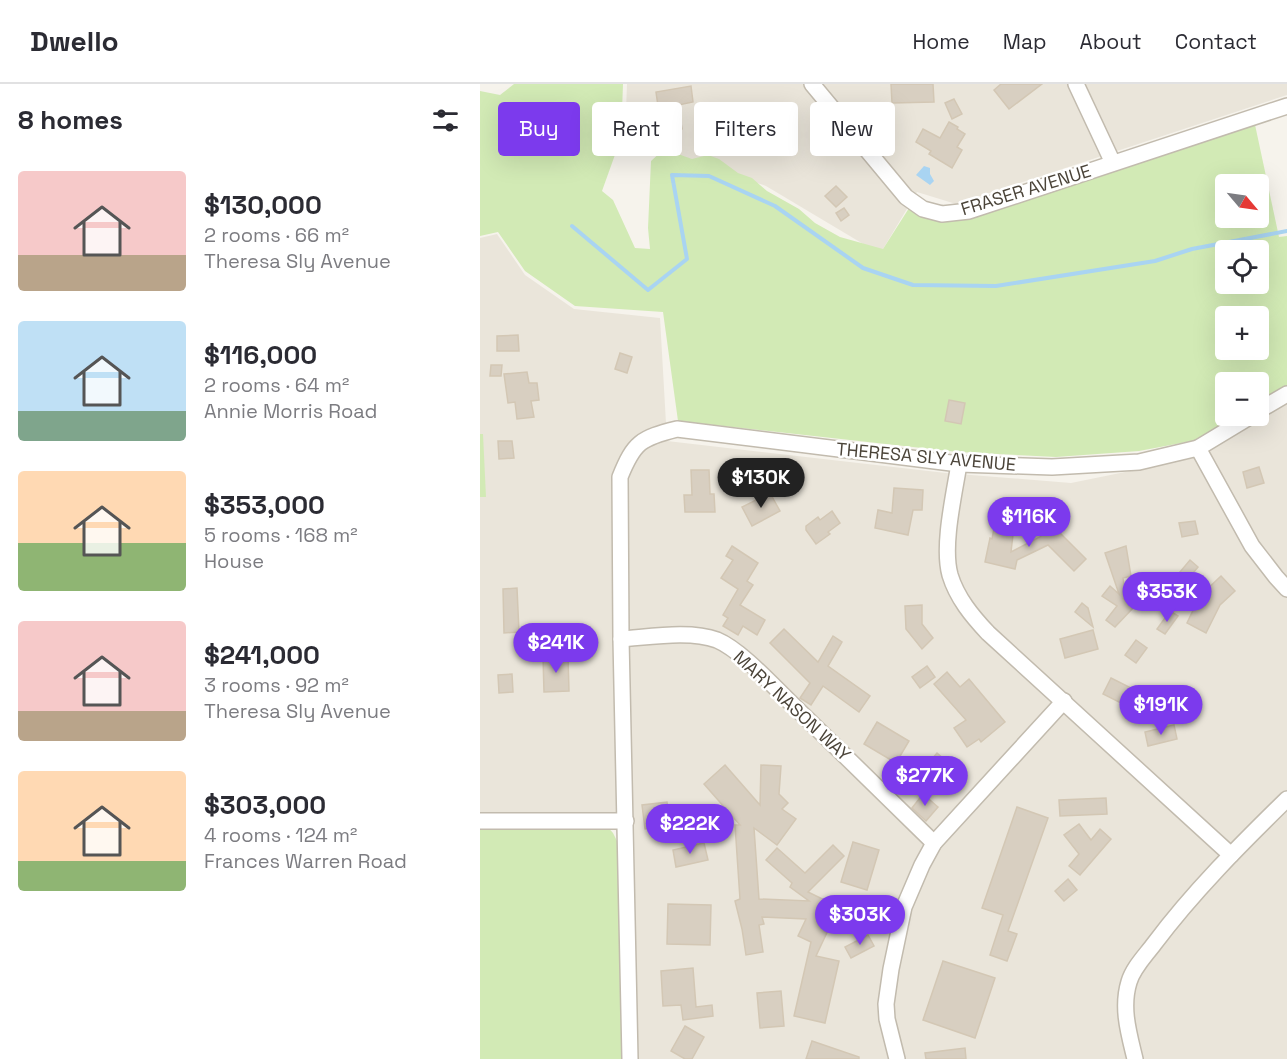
<!DOCTYPE html>
<meta charset="utf-8">
<style>
:root{--surface:#fff;--page:#f2f2f3;--text:#2b2b33;--muted:#7c7c81;--line:#e1e1e2;--accent:#7c3aed}
body{margin:0;font-family:"Space Grotesk",sans-serif;background:var(--page);color:var(--text);height:100vh;display:flex;flex-direction:column;font-size:22px;white-space:nowrap}
*{box-sizing:border-box;margin:0}
p{font-size:20px;color:var(--muted)}
.icon{flex:none;width:33px;height:33px;fill:none;stroke:currentColor;stroke-width:2;stroke-linecap:round;stroke-linejoin:round}
.map{position:relative;flex:1;overflow:hidden}
.sheet{display:flex;flex-direction:column;background:var(--surface);width:480px}
.sheet>*{flex:none}
.banner{position:absolute;left:18px;top:18px;width:570px;height:54px;display:flex;gap:12px}
.needle{width:39px;rotate:119deg}
.controls{position:absolute;left:735px;top:90px;display:grid;gap:12px}
.controls a{display:grid;place-items:center;width:54px;height:54px;border-radius:6px;background:var(--surface);box-shadow:0 6px 24px #0002;font-size:30px}
.price{position:absolute;translate:-50% -51px;padding:0 14px;border-radius:21px;background:var(--accent);color:#fff;font-size:20px;line-height:39px;filter:drop-shadow(0 2px 3px #0008)}
.price::after{content:'';position:absolute;left:50%;top:36px;width:18px;height:14px;margin-left:-9px;background:inherit;clip-path:polygon(0 0,100% 0,50% 100%)}
.price.current{background:#222;color:#fff}
ul{padding:0;list-style:none}
li{display:flex;align-items:center;gap:18px;height:150px;padding:0 18px}
li span{display:grid;place-items:center;flex:none;width:168px;height:120px;border-radius:6px;color:#555}
li>.icon{margin-inline-start:auto}
span .icon{width:72px;height:72px;fill:#fffc;stroke-width:1}
li b{font-size:26px}
h2{display:flex;justify-content:space-between;align-items:center;height:72px;padding:0 18px;font-size:26px}
.chip{padding:0 21px;border-radius:6px;background:var(--surface);box-shadow:0 6px 24px #0002;font-size:21px;line-height:54px}
.chip.current{background:var(--accent);color:#fff}
header{display:flex;align-items:center;gap:36px;box-sizing:border-box;height:84px;padding:0 30px;background:var(--surface);border-bottom:2px solid var(--line)}
header strong{font-size:28px}
nav{display:flex;gap:33px;margin-inline-start:auto;font-size:21px}
main{display:flex;flex:1;min-height:0}
.map>svg:first-child{display:block}
.residential{fill:#eae5da}
.green{fill:#d2eab5;fill-rule:evenodd}
.water{fill:#a9d4f2}
.lines{fill:none;stroke-linecap:round;stroke-linejoin:round}
.stream{stroke:#a9d4f2;stroke-width:4}
.building{fill:#d8cfc1;stroke:#d3c7b4;stroke-width:1.5}
.street-casing{stroke:#c2bbae;stroke-width:18}
.street{stroke:#fff;stroke-width:15}
.labels{text-anchor:middle;stroke-width:5;stroke-linejoin:round;paint-order:stroke}
.street-label{font-size:18px;fill:#4b4439;stroke:#fff}
</style>
<header>
<strong>Dwello</strong>
<nav><a>Home</a><a>Map</a><a>About</a><a>Contact</a></nav>
</header>
<main>
<section class="sheet">
<h2>8 homes<svg class="icon" aria-label="filters" viewBox="0 0 24 24"><path d="M4 7h16M4 17h16"/><circle cx="9" cy="7" r="2"/><circle cx="15" cy="17" r="2"/></svg></h2>
<ul>
<li><span style="background:linear-gradient(#f6c9c9 70%,#b9a48a 0)"><svg class="icon" aria-label="home" viewBox="0 0 24 24"><path d="M3 11l9-7 9 7M6 9v11h12V9"/></svg></span><div><b>$130,000</b><p>2 rooms · 66 m²</p><p>Theresa Sly Avenue</p></div></li>
<li><span style="background:linear-gradient(#bfe0f5 75%,#7fa58c 0)"><svg class="icon" aria-label="home" viewBox="0 0 24 24"><path d="M3 11l9-7 9 7M6 9v11h12V9"/></svg></span><div><b>$116,000</b><p>2 rooms · 64 m²</p><p>Annie Morris Road</p></div></li>
<li><span style="background:linear-gradient(#ffd9b3 60%,#8fb573 0)"><svg class="icon" aria-label="home" viewBox="0 0 24 24"><path d="M3 11l9-7 9 7M6 9v11h12V9"/></svg></span><div><b>$353,000</b><p>5 rooms · 168 m²</p><p>House</p></div></li>
<li><span style="background:linear-gradient(#f6c9c9 75%,#b9a48a 0)"><svg class="icon" aria-label="home" viewBox="0 0 24 24"><path d="M3 11l9-7 9 7M6 9v11h12V9"/></svg></span><div><b>$241,000</b><p>3 rooms · 92 m²</p><p>Theresa Sly Avenue</p></div></li>
<li><span style="background:linear-gradient(#ffd9b3 75%,#8fb573 0)"><svg class="icon" aria-label="home" viewBox="0 0 24 24"><path d="M3 11l9-7 9 7M6 9v11h12V9"/></svg></span><div><b>$303,000</b><p>4 rooms · 124 m²</p><p>Frances Warren Road</p></div></li>
</ul>
</section>
<div class="map">
<svg width="807" height="975" viewBox="0 0 807 975">
<rect width="100%" height="100%" fill="#f6f3ec"/>
<g class="residential">
<path d="M147,0H807V11L476,120L437,108L400,170L286,102L145,53Z"/>
<path d="M17,150L45,191L94,225L180,234L187,357L466,389L591,399L714,374L807,320V975H157L154,733H0V154Z"/>
</g>
<g class="green">
<path d="M34,0H143L141,54L122,107L133,116L155,164L170,165L168,144L171,77L184,65L212,75L228,71L239,75L258,89L272,94L287,107L319,125L335,139L360,153L403,165L431,121L462,133L774,36L799,153L807,152V302L779,319L778,298H746V332H758L717,356L659,367L576,373L478,368L198,337L183,228L95,222L45,187L18,148L0,152V7L20,11ZM746,100H778V134H746ZM746,166H778V200H746ZM746,232H778V266H746Z"/>
<path d="M0,350H3L6,413H0Z"/>
<path d="M0,740H125L133,749L138,759L142,975H0Z"/>
</g>
<path class="water" d="M444,82L450,84V90L454,97L450,101L436,91Z"/>
<g class="lines">
<path class="stream" d="M92,142L168,206L207,175L192,91L229,92L295,122L383,184L433,201L516,202L675,177L712,165L807,147"/>
</g>
<g class="building">
<path d="M411,0H453L454,18L412,19Z"/>
<path d="M521,0H562L529,25L514,6Z"/>
<path d="M211,2L213,18L198,21L202,45L164,52L160,32L179,29L176,8Z"/>
<path d="M474,15L482,30L472,35L465,19Z"/>
<path d="M469,38L478,43L477,45L485,50L477,63L482,66L472,84L449,70L451,67L436,58L443,45L460,54Z"/>
<path d="M356,102L367,113L356,123L345,112Z"/>
<path d="M364,124L369,131L361,137L356,129Z"/>
<path d="M38,251L39,267H17V252Z"/>
<path d="M140,269L152,273L147,289L135,285Z"/>
<path d="M11,281H22L21,292H10Z"/>
<path d="M47,288L49,299H57L59,316L51,317L54,333L37,335L35,318L28,319L24,290Z"/>
<path d="M469,316L485,319L481,340L465,337Z"/>
<path d="M18,357H32L34,374L19,375Z"/>
<path d="M779,383L784,399L767,404L763,388Z"/>
<path d="M211,386H229L230,410H234L235,428H205L204,411H212Z"/>
<path d="M414,404L443,406L442,426H433L428,451L395,444L398,426L412,429Z"/>
<path d="M290,409L300,427L272,442L262,423Z"/>
<path d="M352,427L360,439L348,448L350,450L336,460L326,446V442L338,433L340,436Z"/>
<path d="M715,437L718,450L702,453L699,439Z"/>
<path d="M515,439L534,442L531,468L560,453L572,441L606,475L594,487L568,461L537,476L535,485L505,478L510,454L512,455Z"/>
<path d="M252,462L278,479L267,497L273,501L260,521L285,536L277,551L263,542L258,551L243,542L248,534L243,531L258,505L241,494L253,476L246,472Z"/>
<path d="M646,462L651,492L643,494L646,515H644L653,524L635,543L626,536L637,522L622,512L630,502L639,510L625,469Z"/>
<path d="M710,476L718,483L703,501L695,494Z"/>
<path d="M741,492L755,507L740,521L726,549L707,539L720,512Z"/>
<path d="M37,504L39,548L24,549L23,505Z"/>
<path d="M602,519L608,524L613,543L595,528Z"/>
<path d="M442,521V540L453,554L442,565L426,545L425,522Z"/>
<path d="M690,527L698,532L685,550L677,545Z"/>
<path d="M304,545L338,578L353,552L362,558L348,582L390,612L379,628L343,602L331,621L320,614L330,599L290,559Z"/>
<path d="M613,546L618,565L585,574L580,555Z"/>
<path d="M656,556L667,564L656,579L645,571Z"/>
<path d="M63,573H88L89,607L64,608Z"/>
<path d="M447,582L455,593L440,604L432,593Z"/>
<path d="M467,588L480,603L489,595L525,638L501,658L499,655L487,663L474,644L486,636L454,600Z"/>
<path d="M32,590L33,608L19,609L18,591Z"/>
<path d="M631,594L659,608L651,624L623,610Z"/>
<path d="M397,638L429,657L416,679L384,660Z"/>
<path d="M694,641L697,655L668,662L665,648Z"/>
<path d="M457,669L473,683L451,708L435,695Z"/>
<path d="M245,681L280,721L281,681L301,682L299,710L308,719L302,725L316,735L297,761L274,744L279,815L329,817L310,803L312,799L286,776L297,764L325,789L353,761L364,772L328,808L359,823L336,872L359,877L345,939L314,932L331,858L318,852L326,835L282,833L284,840L279,841L283,868L266,871L262,845L255,817L260,815L255,741H260L224,700Z"/>
<path d="M443,710L458,723L446,737L432,724Z"/>
<path d="M626,714L627,730L580,732L579,716Z"/>
<path d="M187,718L190,742L165,745L162,721Z"/>
<path d="M537,723L568,734L528,847L537,850L527,877L510,871L523,831L502,824Z"/>
<path d="M599,740L611,756L620,745L631,755L600,791L589,782L599,770L584,751Z"/>
<path d="M373,758L399,766L387,806L361,798Z"/>
<path d="M224,759L228,776L196,783L193,766Z"/>
<path d="M588,795L597,806L584,817L575,807Z"/>
<path d="M188,820L231,821L230,861L187,860Z"/>
<path d="M388,851L394,862L371,874L365,863Z"/>
<path d="M463,877L515,894L495,954L443,936Z"/>
<path d="M213,884L216,923L232,921L233,932L203,936L201,921L183,922L181,887Z"/>
<path d="M301,907L304,942L280,944L277,909Z"/>
<path d="M205,942L224,953L212,975H205L191,967Z"/>
<path d="M332,957L379,973V975H326Z"/>
<path d="M485,964L486,975H446L445,969Z"/>
</g>
<g class="lines">
<defs>
<g id="street">
<path d="M332,0L426,113L443,125L462,130L489,127L807,22"/>
<path d="M596,0L633,79"/>
<path d="M778,327L807,310"/>
<path d="M718,364L772,462L796,493L807,505"/>
<path d="M479,380C474,411 462,462 470,491C477,514 492,532 508,549L751,771"/>
<path d="M141,555C170,553 210,546 237,556C261,566 294,603 313,621C360,667 407,713 454,759"/>
<path d="M0,737H146"/>
<path d="M150,975L141,555L140,393C154,358 161,354 197,345L479,380L572,383L659,378L718,364L771,332"/>
<path d="M417,975L407,935L406,920L411,885L424,823L442,781L454,759L584,617"/>
<path d="M655,975C649,950 641,924 649,898C653,884 665,872 674,860C713,808 760,761 807,715"/>
</g>
</defs>
<use href="#street" class="street-casing"/>
<use href="#street" class="street"/>
</g>
<g class="labels">
<g class="street-label">
<text transform="translate(546 106) rotate(-17)" y="6">FRASER AVENUE</text>
<text transform="translate(446 373) rotate(5)" y="6">THERESA SLY AVENUE</text>
<text transform="translate(312 622) rotate(43)" y="6">MARY NASON WAY</text>
</g>
</g>
</svg>
<div class="controls">
<a><svg class="needle" viewBox="-14 -14 28 28"><path d="M0-13l5 13h-10z" fill="#e53935"/><path d="M0 13l5-13h-10z" fill="#7c7c81"/></svg></a>
<a><svg class="icon" aria-label="locate" viewBox="0 0 24 24"><circle cx="12" cy="12" r="6"/><path d="M12 2v4M12 18v4M2 12h4M18 12h4"/></svg></a>
<a>+</a>
<a>−</a>
</div>
<b class="price current" style="left:281px;top:425px">$130K</b>
<b class="price" style="left:549px;top:464px">$116K</b>
<b class="price" style="left:687px;top:539px">$353K</b>
<b class="price" style="left:76px;top:590px">$241K</b>
<b class="price" style="left:681px;top:652px">$191K</b>
<b class="price" style="left:445px;top:723px">$277K</b>
<b class="price" style="left:210px;top:771px">$222K</b>
<b class="price" style="left:380px;top:862px">$303K</b>
<div class="banner">
<a class="chip current">Buy</a>
<a class="chip">Rent</a>
<a class="chip">Filters</a>
<a class="chip">New</a>
</div>
</div>
</main>
